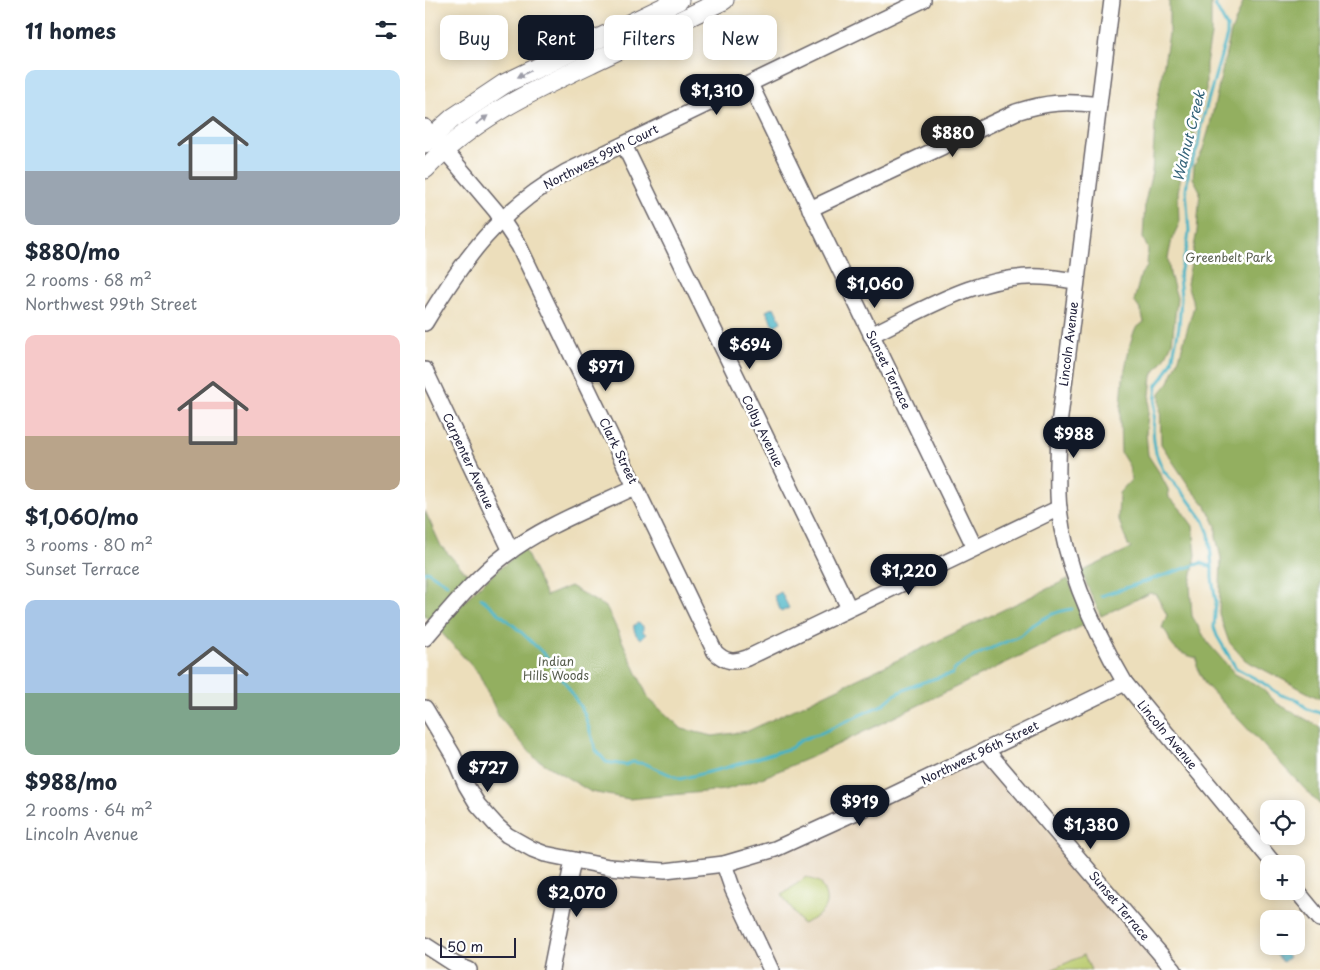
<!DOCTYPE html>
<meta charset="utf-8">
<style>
:root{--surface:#fff;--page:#f2f2f3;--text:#1f2937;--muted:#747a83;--accent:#111827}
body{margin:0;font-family:"Playpen Sans",sans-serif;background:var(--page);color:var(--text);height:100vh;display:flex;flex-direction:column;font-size:19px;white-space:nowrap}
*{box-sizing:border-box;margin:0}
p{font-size:16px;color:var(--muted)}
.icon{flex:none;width:28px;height:28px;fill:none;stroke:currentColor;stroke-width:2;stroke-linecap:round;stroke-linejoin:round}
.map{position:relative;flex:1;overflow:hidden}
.panel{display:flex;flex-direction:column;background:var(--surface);width:425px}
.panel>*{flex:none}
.hud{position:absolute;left:15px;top:15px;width:475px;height:45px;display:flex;gap:10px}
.tools{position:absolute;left:835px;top:800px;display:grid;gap:10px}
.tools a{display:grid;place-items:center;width:45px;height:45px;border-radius:10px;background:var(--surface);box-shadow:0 2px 12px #0003;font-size:25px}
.scale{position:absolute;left:15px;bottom:12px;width:76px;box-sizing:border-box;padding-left:5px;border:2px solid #22223b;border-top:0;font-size:14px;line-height:18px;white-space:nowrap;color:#22223b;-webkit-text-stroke:4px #fff;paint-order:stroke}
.price{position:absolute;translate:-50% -42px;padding:0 11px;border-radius:18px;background:var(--accent);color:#fff;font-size:16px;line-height:32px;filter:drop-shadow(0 1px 2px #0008)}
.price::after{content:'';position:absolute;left:50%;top:30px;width:15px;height:11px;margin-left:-8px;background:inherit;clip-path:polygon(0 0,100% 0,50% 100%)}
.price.active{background:#222;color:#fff}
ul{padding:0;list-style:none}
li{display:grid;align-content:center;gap:10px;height:265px;padding:0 25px}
li span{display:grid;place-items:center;height:155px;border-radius:10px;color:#555}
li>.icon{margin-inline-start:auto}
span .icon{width:90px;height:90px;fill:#fffc;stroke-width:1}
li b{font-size:21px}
h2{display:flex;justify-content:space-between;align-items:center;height:60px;padding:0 25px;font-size:21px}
.tag{padding:0 18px;border-radius:10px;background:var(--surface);box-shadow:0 2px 12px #0003;font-size:18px;line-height:45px}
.tag.active{background:var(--accent);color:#fff}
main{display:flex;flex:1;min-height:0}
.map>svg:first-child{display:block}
.built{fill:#e3d1b5}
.green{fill:#bacb6e;stroke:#6e7654}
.forest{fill:#93af61;stroke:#5a684e}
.water{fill:#47b3c4;stroke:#346a80}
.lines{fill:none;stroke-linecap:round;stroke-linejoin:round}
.stream{stroke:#47b3c4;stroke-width:3}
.minor-casing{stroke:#696468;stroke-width:18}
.major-casing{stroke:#696468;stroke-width:21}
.minor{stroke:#fff;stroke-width:15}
.major{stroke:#fff;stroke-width:19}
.oneway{fill:#9c9ca7}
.labels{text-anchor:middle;stroke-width:5;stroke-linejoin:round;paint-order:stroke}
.street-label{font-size:12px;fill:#22223b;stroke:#fff}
.park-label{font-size:12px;fill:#575d4d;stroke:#fff}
.water-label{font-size:14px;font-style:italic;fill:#336379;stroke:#fff}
</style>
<main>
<section class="panel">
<h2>11 homes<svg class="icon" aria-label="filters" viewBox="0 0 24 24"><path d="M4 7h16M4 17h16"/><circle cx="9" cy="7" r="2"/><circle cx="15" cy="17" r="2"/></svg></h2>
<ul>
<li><span style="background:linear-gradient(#bfe0f5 65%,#9aa5b1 0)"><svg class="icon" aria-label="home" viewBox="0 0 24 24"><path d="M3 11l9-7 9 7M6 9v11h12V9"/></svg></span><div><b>$880/mo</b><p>2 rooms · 68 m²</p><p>Northwest 99th Street</p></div></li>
<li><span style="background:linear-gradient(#f6c9c9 65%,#b9a48a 0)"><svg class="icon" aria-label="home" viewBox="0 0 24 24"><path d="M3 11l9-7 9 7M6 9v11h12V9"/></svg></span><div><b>$1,060/mo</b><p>3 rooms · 80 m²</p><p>Sunset Terrace</p></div></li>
<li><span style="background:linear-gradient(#a9c7e8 60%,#7fa58c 0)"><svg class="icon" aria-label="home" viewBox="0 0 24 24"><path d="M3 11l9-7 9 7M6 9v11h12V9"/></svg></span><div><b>$988/mo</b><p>2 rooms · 64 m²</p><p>Lincoln Avenue</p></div></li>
</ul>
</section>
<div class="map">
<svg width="895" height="970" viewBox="0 0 895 970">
<rect width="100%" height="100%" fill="#fff"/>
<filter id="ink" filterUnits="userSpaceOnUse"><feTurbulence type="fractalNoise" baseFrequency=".02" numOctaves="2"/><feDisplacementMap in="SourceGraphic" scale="10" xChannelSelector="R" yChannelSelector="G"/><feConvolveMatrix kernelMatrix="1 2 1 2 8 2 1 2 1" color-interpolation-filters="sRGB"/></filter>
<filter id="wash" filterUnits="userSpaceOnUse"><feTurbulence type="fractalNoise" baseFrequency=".0096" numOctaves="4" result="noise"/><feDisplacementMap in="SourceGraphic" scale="20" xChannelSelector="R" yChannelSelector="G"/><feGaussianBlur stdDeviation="1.12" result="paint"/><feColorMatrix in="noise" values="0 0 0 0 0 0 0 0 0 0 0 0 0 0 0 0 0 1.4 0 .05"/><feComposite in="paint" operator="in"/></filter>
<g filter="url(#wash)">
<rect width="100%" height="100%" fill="#ecdebb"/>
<path class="built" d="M552,759H560L741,970H131L152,875L156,871L161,869L281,873Z"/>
<g class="green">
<path d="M381,877L394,882C409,905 399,915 377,924L357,895Z"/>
<path d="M659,955L666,970H626Z"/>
</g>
<g class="forest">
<path d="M744,0H786V35L781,64V91L772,108L769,143L758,165L753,192L754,224L747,239L743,258L745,274L752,298L747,343L740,358L727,376L721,433L723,455L734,472L743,489L744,498L754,507L768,526L771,555L765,584L767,616L783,643L810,674L834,686L853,704L895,727V805L780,684L772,668V658C764,656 752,653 747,645C742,638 746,636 737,628L742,615L731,595L725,593L676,616L656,572L706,548L703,545L693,518L694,493L706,480L704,466L696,453L695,420L698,379L705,344L710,329L719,322L716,311L709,301L716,274L722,267L723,249L718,238L720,202L727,172L731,109L744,34Z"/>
<path d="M817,0H895V699L820,660L804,642L794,614L796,558L791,537V526L781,506L764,486L736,444L735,393L744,382L754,358L769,306L762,284L772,231L774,204L775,191L768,178L769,166L777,152L784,129L806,32L818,3Z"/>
<path d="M0,511L16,546L45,577L6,622L0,616Z"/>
<path d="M99,548L121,596L145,586L182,608L224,699L257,729L288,736L323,731L643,579L663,623L391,755L332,780L300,790L204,799L166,792L110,758L74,717L54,674L14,630L51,589Z"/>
</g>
<g class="water">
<path d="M349,307L356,322L349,326L341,311Z"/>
<path d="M356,592L364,608L356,612L349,596Z"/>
<path d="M213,623L218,626V632L221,634L216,639C211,637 208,630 209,625Z"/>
<path d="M851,946H855L864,957L858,962L847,950Z"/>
</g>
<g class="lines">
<g class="stream">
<path d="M792,0L790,5L802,27V35L776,125L773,146L764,169L761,190L764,231L762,247L754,277L756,297L754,327L747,361L739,376L732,385L728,429L729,441L731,453L738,470L762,498L779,521L784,534L787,567V578L791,602L789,627L792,636L811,668L835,681L856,695L873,700L882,709L895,713"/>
<path d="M0,572L2,571L22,584"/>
<path d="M676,596L776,563L787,567"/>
<path d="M56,598L95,631L121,656L141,684L159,713L171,750L181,762L200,765L208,762L221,764L255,779L300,768L366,748C373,740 381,737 392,735L450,708C462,705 462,698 473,693C490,684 509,678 527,674C533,659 581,643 596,635C599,633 602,630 605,627C616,619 633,610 647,609"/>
</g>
</g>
</g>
<g filter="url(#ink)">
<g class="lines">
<defs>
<g id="minor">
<path d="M687,0L634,425C634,453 631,481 634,509C641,570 669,630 700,683L849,864"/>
<path d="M325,84L550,548"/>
<path d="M0,127L71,211L94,246L290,652C300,662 309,663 322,658L634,508"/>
<path d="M199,145L424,608"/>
<path d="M385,209L591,112C622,102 641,101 674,105"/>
<path d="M0,323C39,258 74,210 141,172L498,0"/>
<path d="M446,335C500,309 555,274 617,277C628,277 640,280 651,281"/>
<path d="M0,370L86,551"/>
<path d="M0,638C25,609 49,579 79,556C118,526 166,508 210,487"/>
<path d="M0,708L28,755L41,785L53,805L72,826L82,835L107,849L120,854L184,867L240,871L299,864L350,849L453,802L700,683"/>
<path d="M561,750L749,970"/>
<path d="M299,864L308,890L346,970"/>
<path d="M871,890L895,919"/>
<path d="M0,945L31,965L44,970"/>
<path d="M126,970L148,860"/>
</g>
<g id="major">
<path d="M0,143L28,118L79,84L254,0"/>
<path d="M0,169C47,119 107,91 168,62C212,41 255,21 299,0"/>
</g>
</defs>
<use href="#minor" class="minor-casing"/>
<use href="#major" class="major-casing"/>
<use href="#minor" class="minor"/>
<use href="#major" class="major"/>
</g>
<defs><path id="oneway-solid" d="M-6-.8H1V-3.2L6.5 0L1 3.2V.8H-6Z" transform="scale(1.25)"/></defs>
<g class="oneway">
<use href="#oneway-solid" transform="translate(99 74) rotate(154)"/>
<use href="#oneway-solid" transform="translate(57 120) rotate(-35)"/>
</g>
</g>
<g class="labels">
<g class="street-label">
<text transform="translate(176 157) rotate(-27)" y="4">Northwest 99th Court</text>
<text transform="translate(644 344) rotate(-83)" y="4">Lincoln Avenue</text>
<text transform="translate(463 370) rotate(64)" y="4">Sunset Terrace</text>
<text transform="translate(337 431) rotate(64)" y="4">Colby Avenue</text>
<text transform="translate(193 451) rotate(64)" y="4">Clark Street</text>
<text transform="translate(43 461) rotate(65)" y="4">Carpenter Avenue</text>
<text transform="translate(742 735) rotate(50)" y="4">Lincoln Avenue</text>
<text transform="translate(555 753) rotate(-26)" y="4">Northwest 96th Street</text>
<text transform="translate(694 906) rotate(50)" y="4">Sunset Terrace</text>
</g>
<g class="park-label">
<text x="804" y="262">Greenbelt Park</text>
<text x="131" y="666">Indian<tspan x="131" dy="14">Hills Woods</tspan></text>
</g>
<g class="water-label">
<text transform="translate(764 136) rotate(-76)" y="5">Walnut Creek</text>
</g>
</g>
</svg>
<div class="tools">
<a><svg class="icon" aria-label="locate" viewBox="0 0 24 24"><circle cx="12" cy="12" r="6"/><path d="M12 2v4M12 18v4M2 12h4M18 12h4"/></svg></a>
<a>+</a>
<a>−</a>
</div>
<div class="scale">50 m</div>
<b class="price" style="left:292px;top:116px">$1,310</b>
<b class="price active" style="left:528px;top:158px">$880</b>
<b class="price" style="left:450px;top:309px">$1,060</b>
<b class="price" style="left:325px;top:370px">$694</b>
<b class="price" style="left:181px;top:392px">$971</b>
<b class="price" style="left:649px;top:459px">$988</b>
<b class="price" style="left:484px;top:596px">$1,220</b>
<b class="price" style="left:63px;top:793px">$727</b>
<b class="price" style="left:435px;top:827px">$919</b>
<b class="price" style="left:666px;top:850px">$1,380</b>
<b class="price" style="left:152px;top:918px">$2,070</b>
<div class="hud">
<a class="tag">Buy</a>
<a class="tag active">Rent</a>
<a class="tag">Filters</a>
<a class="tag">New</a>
</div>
</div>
</main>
